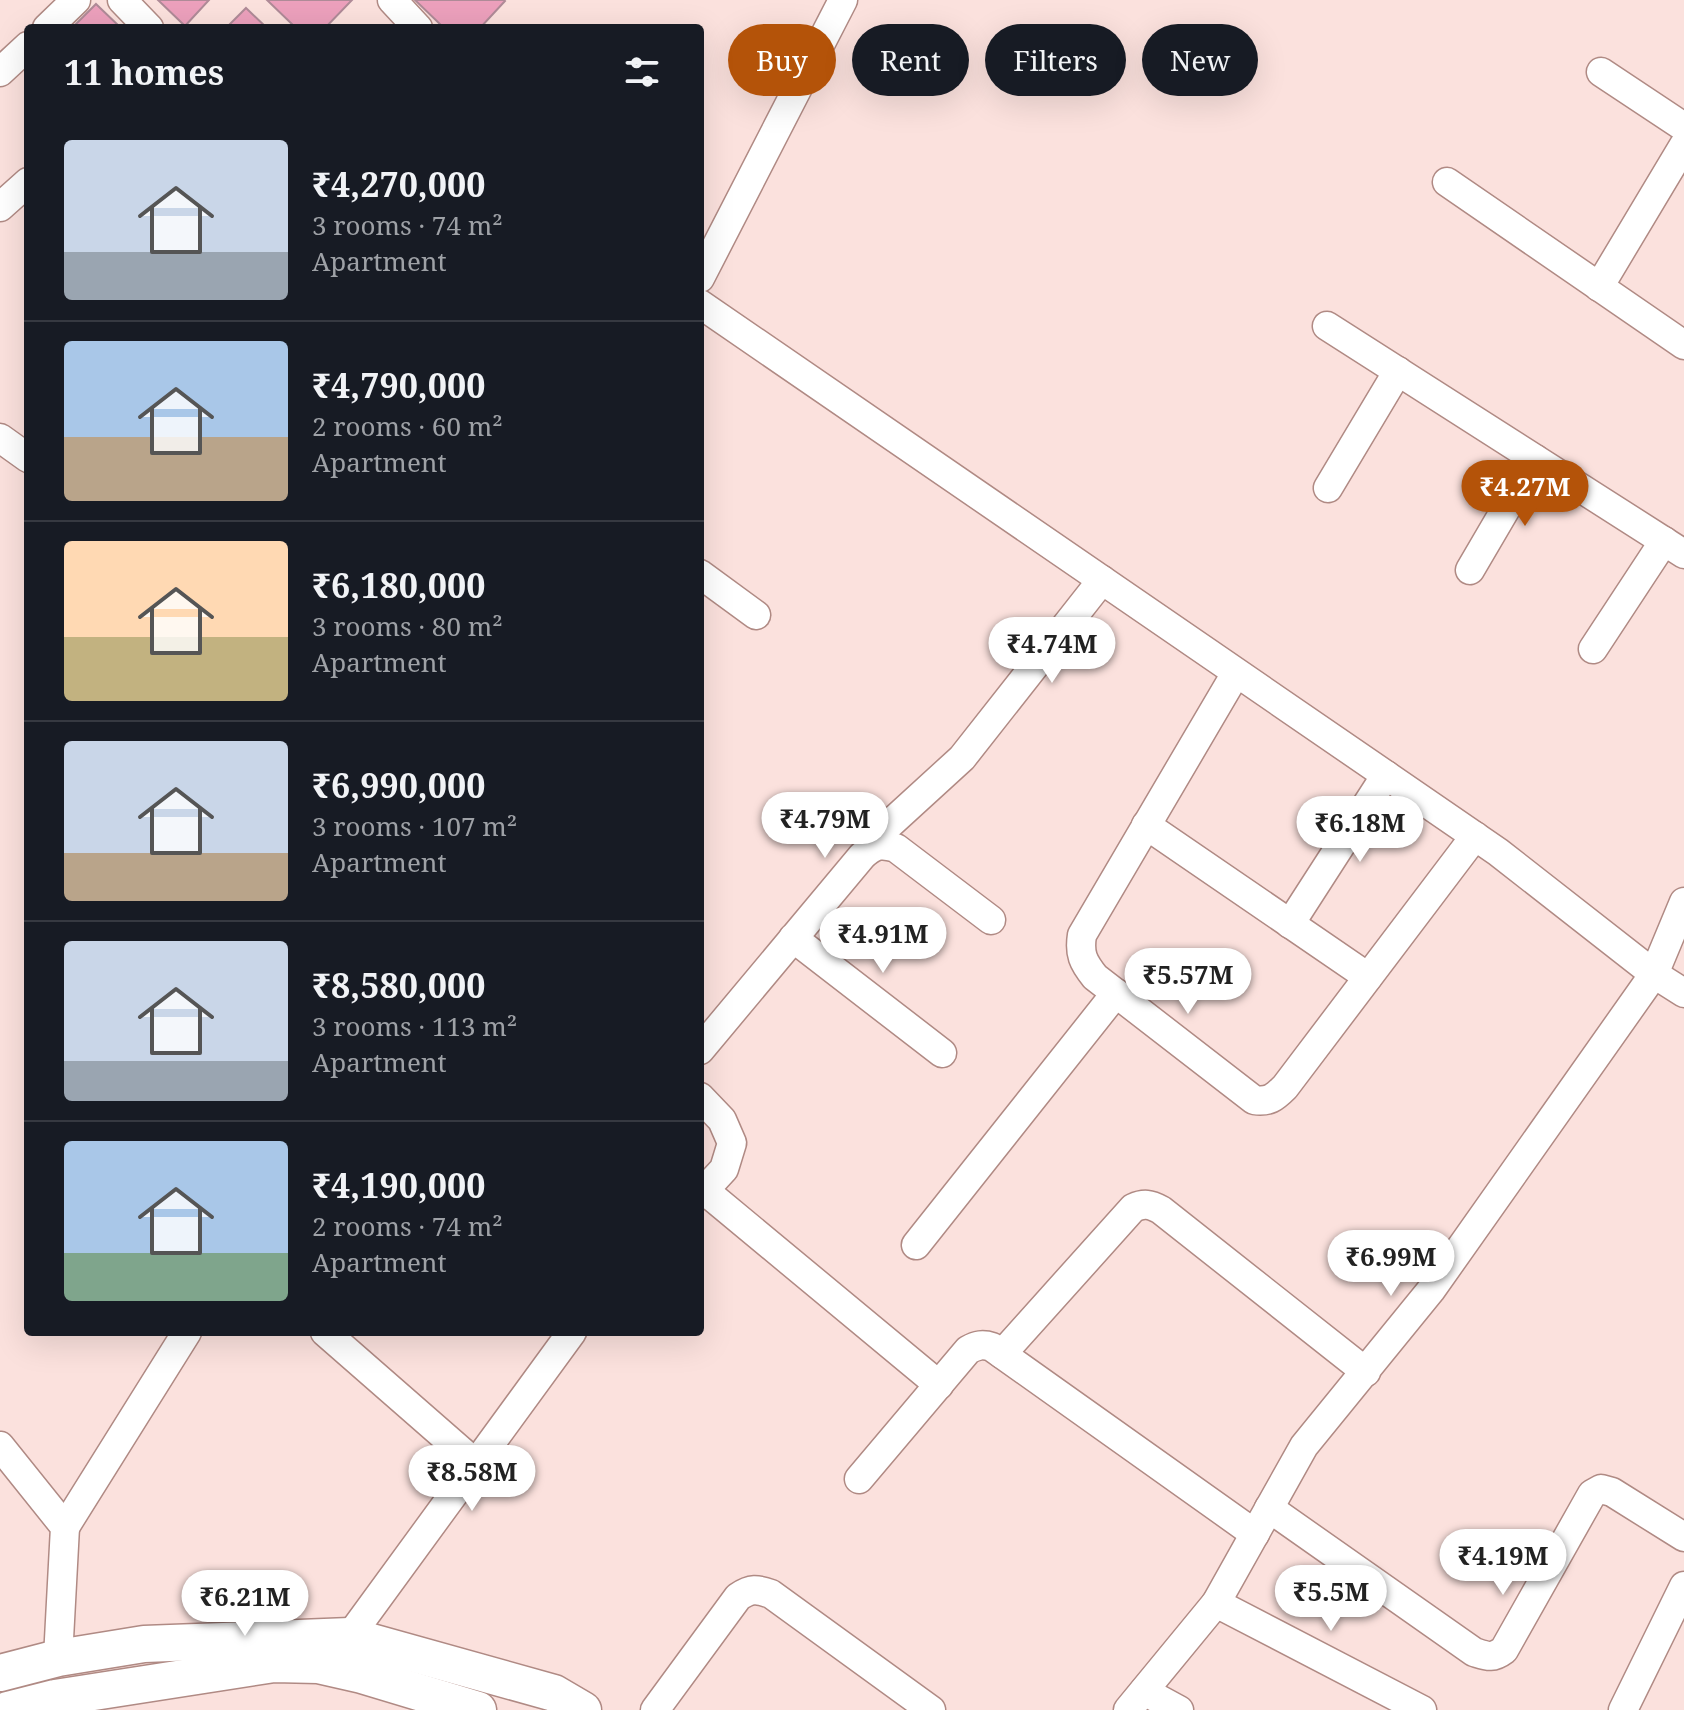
<!DOCTYPE html>
<meta charset="utf-8">
<style>
:root{--surface:#171b24;--page:#20242c;--text:#f1f3f6;--muted:#9ea1a6;--line:#363941;--accent:#b45309}
body{margin:0;font-family:"Noto Serif",serif;background:var(--page);color:var(--text);height:100vh;display:flex;flex-direction:column;font-size:30px;white-space:nowrap}
*{box-sizing:border-box;margin:0}
p{font-size:26px;color:var(--muted)}
.icon{flex:none;width:44px;height:44px;fill:none;stroke:currentColor;stroke-width:2;stroke-linecap:round;stroke-linejoin:round}
.map{position:relative;flex:1;overflow:hidden}
.side{position:absolute;left:24px;top:24px;width:680px;height:1312px;display:flex;flex-direction:column;background:var(--surface);border-radius:8px;box-shadow:0 8px 32px #0002}
.side>*{flex:none}
.top-card{position:absolute;left:728px;top:24px;width:760px;height:72px;display:flex;gap:16px}
.price{position:absolute;translate:-50% -68px;padding:0 18px;border-radius:28px;background:#fff;color:#222;font-size:26px;line-height:52px;filter:drop-shadow(0 2px 4px #0008)}
.price::after{content:'';position:absolute;left:50%;top:48px;width:24px;height:18px;margin-left:-12px;background:inherit;clip-path:polygon(0 0,100% 0,50% 100%)}
.price.current{background:var(--accent);color:#fff}
ul{padding:0;list-style:none}
li{display:flex;align-items:center;gap:24px;height:200px;padding:0 40px}
li+li{border-top:2px solid var(--line)}
li span{display:grid;place-items:center;flex:none;width:224px;height:160px;border-radius:8px;color:#555}
li>.icon{margin-inline-start:auto}
span .icon{width:96px;height:96px;fill:#fffc;stroke-width:1}
li b{font-size:34px}
h2{display:flex;justify-content:space-between;align-items:center;height:96px;padding:0 40px;font-size:34px}
.chip{padding:0 28px;border-radius:36px;background:var(--surface);box-shadow:0 8px 32px #0002;font-size:28px;line-height:72px}
.chip.current{background:var(--accent);color:#fff}
.map>svg:first-child{display:block}
.building{fill:#eca0bc;stroke:#af8a97;stroke-width:2}
.lines{fill:none;stroke-linecap:round;stroke-linejoin:round}
.minor-casing{stroke:#b08a84;stroke-width:31}
.tertiary-casing{stroke:#b08a84;stroke-width:39}
.minor{stroke:#fff;stroke-width:28}
.tertiary{stroke:#fff;stroke-width:36}
</style>
<div class="map">
<svg width="1684" height="1710" viewBox="0 0 1684 1710">
<rect width="100%" height="100%" fill="#fbe1dd"/>
<g class="building">
<path d="M158,0H209L185,26Z"/>
<path d="M267,0H352L325,28H296Z"/>
<path d="M415,0H504L505,1L480,28H444Z"/>
<path d="M96,4L121,28H72Z"/>
<path d="M246,8L267,28H226Z"/>
</g>
<g class="lines">
<defs>
<g id="minor">
<path d="M122,0L149,28"/>
<path d="M392,0L418,28"/>
<path d="M47,28L76,0"/>
<path d="M0,72L28,46"/>
<path d="M1601,72L1684,127"/>
<path d="M1447,182L1684,345"/>
<path d="M0,207L28,182"/>
<path d="M700,278L843,0"/>
<path d="M1599,287L1684,145"/>
<path d="M700,304L1498,852L1654,974L1684,993"/>
<path d="M1327,326L1684,554"/>
<path d="M0,438L28,458"/>
<path d="M1328,488L1398,371"/>
<path d="M1470,570L1535,459"/>
<path d="M700,574L756,615"/>
<path d="M1593,649L1664,541"/>
<path d="M1236,673L1082,935C1079,954 1083,962 1095,977L1254,1100C1269,1102 1274,1098 1285,1087L1475,836"/>
<path d="M1146,825L1368,977"/>
<path d="M873,846L881,832L962,758L1102,580"/>
<path d="M1290,924L1386,775"/>
<path d="M793,938L942,1053"/>
<path d="M700,1050L862,856C874,845 880,843 896,848L991,920"/>
<path d="M700,1097L722,1120L732,1143L724,1169L700,1195"/>
<path d="M704,1190L939,1385"/>
<path d="M916,1245L1116,993"/>
<path d="M325,1332L476,1464"/>
<path d="M1002,1354L1133,1208C1144,1203 1150,1204 1161,1210L1366,1372"/>
<path d="M0,1446L65,1527L58,1658"/>
<path d="M859,1479L968,1350C977,1345 983,1344 992,1347L1255,1534"/>
<path d="M1269,1508L1474,1652C1487,1656 1492,1659 1504,1650L1592,1494L1601,1489L1612,1492L1684,1537"/>
<path d="M65,1527L187,1332"/>
<path d="M1216,1603L1422,1710"/>
<path d="M342,1650L350,1636L572,1332"/>
<path d="M1144,1691L1179,1710"/>
<path d="M655,1710L738,1597C751,1588 757,1589 771,1594L931,1710"/>
<path d="M1128,1710L1216,1603L1304,1446L1431,1290L1654,974L1684,902"/>
<path d="M1623,1710L1684,1586"/>
</g>
<g id="tertiary">
<path d="M0,1673L58,1658L144,1644L350,1636L554,1693L583,1710"/>
<path d="M8,1710L55,1698L274,1664L318,1665L362,1675L478,1710"/>
</g>
</defs>
<use href="#minor" class="minor-casing"/>
<use href="#tertiary" class="tertiary-casing"/>
<use href="#minor" class="minor"/>
<use href="#tertiary" class="tertiary"/>
</g>
</svg>
<b class="price current" style="left:1525px;top:528px">₹4.27M</b>
<b class="price" style="left:1052px;top:685px">₹4.74M</b>
<b class="price" style="left:825px;top:860px">₹4.79M</b>
<b class="price" style="left:1360px;top:864px">₹6.18M</b>
<b class="price" style="left:883px;top:975px">₹4.91M</b>
<b class="price" style="left:1188px;top:1016px">₹5.57M</b>
<b class="price" style="left:1391px;top:1298px">₹6.99M</b>
<b class="price" style="left:472px;top:1513px">₹8.58M</b>
<b class="price" style="left:1503px;top:1597px">₹4.19M</b>
<b class="price" style="left:1331px;top:1633px">₹5.5M</b>
<b class="price" style="left:245px;top:1638px">₹6.21M</b>
<div class="top-card">
<a class="chip current">Buy</a>
<a class="chip">Rent</a>
<a class="chip">Filters</a>
<a class="chip">New</a>
</div>
<section class="side">
<h2>11 homes<svg class="icon" aria-label="filters" viewBox="0 0 24 24"><path d="M4 7h16M4 17h16"/><circle cx="9" cy="7" r="2"/><circle cx="15" cy="17" r="2"/></svg></h2>
<ul>
<li><span style="background:linear-gradient(#c9d6e8 70%,#9aa5b1 0)"><svg class="icon" aria-label="home" viewBox="0 0 24 24"><path d="M3 11l9-7 9 7M6 9v11h12V9"/></svg></span><div><b>₹4,270,000</b><p>3 rooms · 74 m²</p><p>Apartment</p></div></li>
<li><span style="background:linear-gradient(#a9c7e8 60%,#b9a48a 0)"><svg class="icon" aria-label="home" viewBox="0 0 24 24"><path d="M3 11l9-7 9 7M6 9v11h12V9"/></svg></span><div><b>₹4,790,000</b><p>2 rooms · 60 m²</p><p>Apartment</p></div></li>
<li><span style="background:linear-gradient(#ffd9b3 60%,#c2b280 0)"><svg class="icon" aria-label="home" viewBox="0 0 24 24"><path d="M3 11l9-7 9 7M6 9v11h12V9"/></svg></span><div><b>₹6,180,000</b><p>3 rooms · 80 m²</p><p>Apartment</p></div></li>
<li><span style="background:linear-gradient(#c9d6e8 70%,#b9a48a 0)"><svg class="icon" aria-label="home" viewBox="0 0 24 24"><path d="M3 11l9-7 9 7M6 9v11h12V9"/></svg></span><div><b>₹6,990,000</b><p>3 rooms · 107 m²</p><p>Apartment</p></div></li>
<li><span style="background:linear-gradient(#c9d6e8 75%,#9aa5b1 0)"><svg class="icon" aria-label="home" viewBox="0 0 24 24"><path d="M3 11l9-7 9 7M6 9v11h12V9"/></svg></span><div><b>₹8,580,000</b><p>3 rooms · 113 m²</p><p>Apartment</p></div></li>
<li><span style="background:linear-gradient(#a9c7e8 70%,#7fa58c 0)"><svg class="icon" aria-label="home" viewBox="0 0 24 24"><path d="M3 11l9-7 9 7M6 9v11h12V9"/></svg></span><div><b>₹4,190,000</b><p>2 rooms · 74 m²</p><p>Apartment</p></div></li>
</ul>
</section>
</div>
